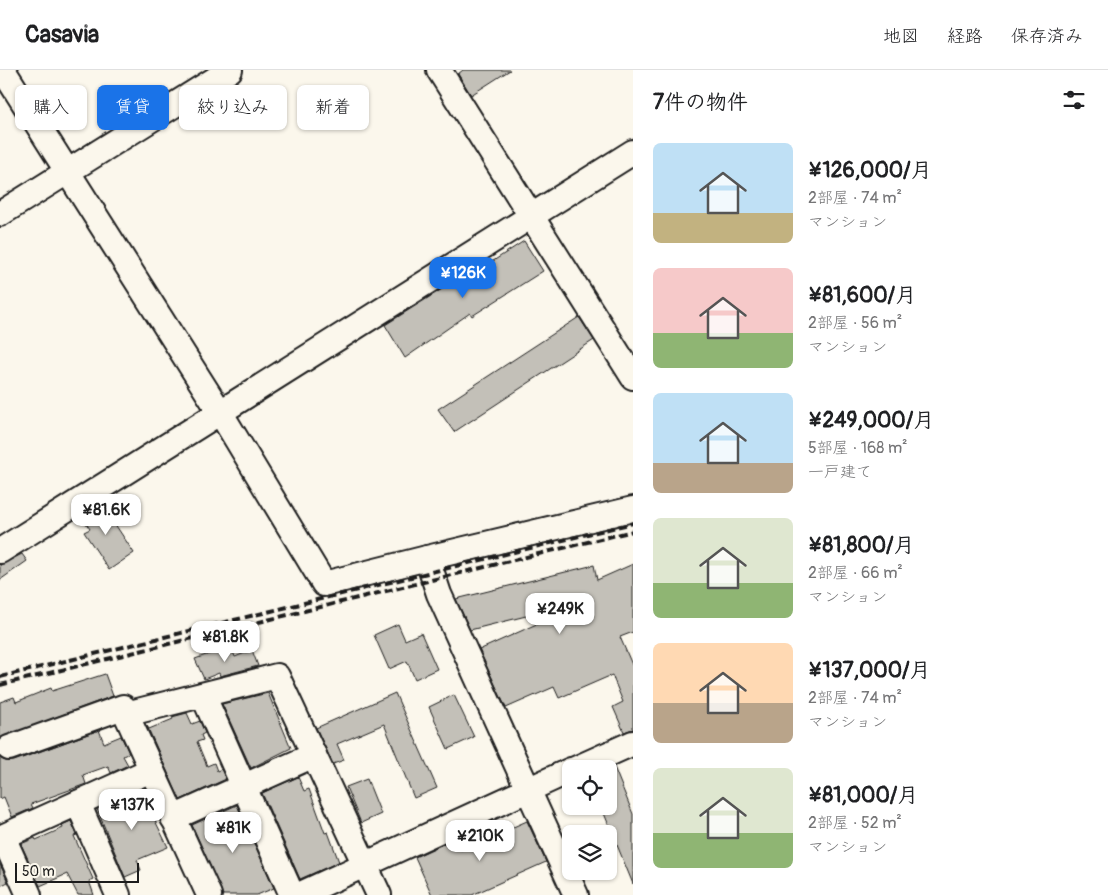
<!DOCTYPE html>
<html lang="ja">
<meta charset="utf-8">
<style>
:root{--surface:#fff;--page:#f2f2f2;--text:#202124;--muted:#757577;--line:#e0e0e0;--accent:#1a73e8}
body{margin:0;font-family:Pangolin,"Klee One",sans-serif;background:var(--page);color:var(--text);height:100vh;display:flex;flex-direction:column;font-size:19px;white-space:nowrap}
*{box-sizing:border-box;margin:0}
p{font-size:16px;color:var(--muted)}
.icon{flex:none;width:28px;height:28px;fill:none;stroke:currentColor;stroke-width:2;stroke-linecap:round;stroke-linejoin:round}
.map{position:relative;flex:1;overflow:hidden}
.sheet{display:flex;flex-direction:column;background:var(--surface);width:475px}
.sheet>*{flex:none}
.hud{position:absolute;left:15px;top:15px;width:475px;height:45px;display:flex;gap:10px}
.tools{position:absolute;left:562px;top:690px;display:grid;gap:10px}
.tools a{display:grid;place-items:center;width:55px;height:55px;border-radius:8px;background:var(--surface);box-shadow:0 1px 4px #0004;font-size:25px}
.scale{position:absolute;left:15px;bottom:12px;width:124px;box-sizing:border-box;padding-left:5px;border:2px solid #1c1c1c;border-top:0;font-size:14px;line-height:18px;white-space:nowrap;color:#1c1c1c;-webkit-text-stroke:4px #fbf7ec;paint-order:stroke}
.price{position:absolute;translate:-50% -42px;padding:0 11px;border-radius:10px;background:#fff;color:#222;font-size:16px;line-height:32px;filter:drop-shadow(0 1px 2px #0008)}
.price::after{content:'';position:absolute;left:50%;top:30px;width:15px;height:11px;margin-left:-8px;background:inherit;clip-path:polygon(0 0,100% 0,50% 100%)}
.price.current{background:var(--accent);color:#fff}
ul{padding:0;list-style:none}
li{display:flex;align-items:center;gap:15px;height:125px;padding:0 20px}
li span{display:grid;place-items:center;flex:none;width:140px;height:100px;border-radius:8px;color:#555}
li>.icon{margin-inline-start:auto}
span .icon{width:60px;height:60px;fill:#fffc;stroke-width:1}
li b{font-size:21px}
h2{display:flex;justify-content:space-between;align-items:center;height:60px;padding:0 20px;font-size:21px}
.chip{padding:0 18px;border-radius:8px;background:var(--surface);box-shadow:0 1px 4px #0004;font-size:18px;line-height:45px}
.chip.current{background:var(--accent);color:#fff}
header{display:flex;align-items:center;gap:30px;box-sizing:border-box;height:70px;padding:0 25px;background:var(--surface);border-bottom:1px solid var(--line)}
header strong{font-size:24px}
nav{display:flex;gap:28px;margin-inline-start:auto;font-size:18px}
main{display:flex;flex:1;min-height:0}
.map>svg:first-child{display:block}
.building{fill:#c3c0b8;stroke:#1c1c1c}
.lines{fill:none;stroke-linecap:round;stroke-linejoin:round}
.minor-casing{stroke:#1c1c1c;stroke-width:28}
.minor{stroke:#fbf7ec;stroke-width:24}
.rail{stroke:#1c1c1c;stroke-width:4;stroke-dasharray:8 4;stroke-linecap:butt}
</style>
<header>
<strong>Casavia</strong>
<nav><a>地図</a><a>経路</a><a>保存済み</a></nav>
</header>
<main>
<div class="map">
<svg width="633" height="825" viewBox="0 0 633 825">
<rect width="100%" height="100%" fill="#fbf7ec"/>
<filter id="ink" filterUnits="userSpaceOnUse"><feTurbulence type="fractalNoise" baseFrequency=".02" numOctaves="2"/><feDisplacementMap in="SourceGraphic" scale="10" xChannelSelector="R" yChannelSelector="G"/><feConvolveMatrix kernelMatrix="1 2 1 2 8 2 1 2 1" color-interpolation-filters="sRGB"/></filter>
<g filter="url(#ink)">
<g class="building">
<path d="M463,0H510L471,25L458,4Z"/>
<path d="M524,171L543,201L472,246L470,243L405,288L385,255L485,192L487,195Z"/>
<path d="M579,247L594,270L454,362L438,339Z"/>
<path d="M108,429L114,437L107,442L134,483L109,500L84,462L90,459L81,446Z"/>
<path d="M22,484L27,491L0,510V495Z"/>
<path d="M633,494V562L620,567L633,597V659L624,662L613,637L623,632L612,605L559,628L554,617L506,638L479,580L541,552L538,543L470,560L456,529L594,495L597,510Z"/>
<path d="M398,554L405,570L421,563L437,599L415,609L407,591L389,599L374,565Z"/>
<path d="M231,576L235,587L252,580L258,596L220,606L219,603L204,609L195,589Z"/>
<path d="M105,604L113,626L0,668V632L14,627L16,632L51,618L52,621Z"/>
<path d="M268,623L291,678L251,698L222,634Z"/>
<path d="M395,623L437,718L414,728L384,654L337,674L344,690L333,694L316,658Z"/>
<path d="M454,625L474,667L448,679L429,637Z"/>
<path d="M187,643L192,654L200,651L205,663L201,665L203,670L197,672L207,696L214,693L217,701L221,699L226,709L180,730L147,656L149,659L173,649L172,647Z"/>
<path d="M99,660L104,673L121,666L129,683L123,686L128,695L111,703L108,696L83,705L86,714L31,734L33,738L12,747L4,727L0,729V688L6,691H14Z"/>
<path d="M614,697L633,744V814L601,736H609V699Z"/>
<path d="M298,707L304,721L309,719L325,763L328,762L339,792L300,809L262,723Z"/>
<path d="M367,709L381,744L361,753L346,717Z"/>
<path d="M140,720L168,777L137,790L141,800L125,807L97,739Z"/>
<path d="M237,735L274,818L257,825H223L192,755Z"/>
<path d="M71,751L77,765L74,766L93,809L89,811L94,825H78L67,804L40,816L21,774L35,768L36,770L63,758L62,755Z"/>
<path d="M527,751L546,792L472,825H432L415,787L456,768L461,780Z"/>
<path d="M0,794L8,812L0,816Z"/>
</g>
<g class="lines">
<defs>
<g id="minor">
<path d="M3,0L220,342L324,514L427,488L439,524L576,825"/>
<path d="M439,0L633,307"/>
<path d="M0,144L230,0"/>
<path d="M0,481L633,82"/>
<path d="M427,488L633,439"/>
<path d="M203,625L292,825"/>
<path d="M9,678L123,637L126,644"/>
<path d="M575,699L633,673"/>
<path d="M78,733L118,825"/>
<path d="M173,748L314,685"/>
<path d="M3,767L29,825"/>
<path d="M0,768L151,700"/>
<path d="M209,825L126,644L277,606L379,825"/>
<path d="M299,825L571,700"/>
</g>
</defs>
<use href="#minor" class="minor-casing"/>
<use href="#minor" class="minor"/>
<g class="rail">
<path d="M0,607L633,453"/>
<path d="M0,615L633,461"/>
</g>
</g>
</g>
</svg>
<div class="tools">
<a><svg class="icon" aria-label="locate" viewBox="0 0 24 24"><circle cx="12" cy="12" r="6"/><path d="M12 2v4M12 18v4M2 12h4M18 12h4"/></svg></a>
<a><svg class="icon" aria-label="layers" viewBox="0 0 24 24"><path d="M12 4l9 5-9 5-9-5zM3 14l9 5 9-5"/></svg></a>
</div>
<div class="scale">50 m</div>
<b class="price current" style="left:463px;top:229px">¥126K</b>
<b class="price" style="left:106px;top:466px">¥81.6K</b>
<b class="price" style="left:560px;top:565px">¥249K</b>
<b class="price" style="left:225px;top:593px">¥81.8K</b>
<b class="price" style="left:132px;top:761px">¥137K</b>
<b class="price" style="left:233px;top:784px">¥81K</b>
<b class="price" style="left:480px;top:792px">¥210K</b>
<div class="hud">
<a class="chip">購入</a>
<a class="chip current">賃貸</a>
<a class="chip">絞り込み</a>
<a class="chip">新着</a>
</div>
</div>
<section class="sheet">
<h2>7件の物件<svg class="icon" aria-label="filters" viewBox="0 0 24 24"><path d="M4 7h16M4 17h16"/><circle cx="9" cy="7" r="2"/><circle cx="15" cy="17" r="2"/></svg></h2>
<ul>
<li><span style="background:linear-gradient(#bfe0f5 70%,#c2b280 0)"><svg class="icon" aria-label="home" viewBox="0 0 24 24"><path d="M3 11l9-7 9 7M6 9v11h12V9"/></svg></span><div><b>¥126,000/月</b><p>2部屋 · 74 m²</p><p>マンション</p></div></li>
<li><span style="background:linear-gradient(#f6c9c9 65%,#8fb573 0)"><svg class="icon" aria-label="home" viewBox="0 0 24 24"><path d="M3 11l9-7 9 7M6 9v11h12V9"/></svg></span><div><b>¥81,600/月</b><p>2部屋 · 56 m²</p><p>マンション</p></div></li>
<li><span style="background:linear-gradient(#bfe0f5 70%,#b9a48a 0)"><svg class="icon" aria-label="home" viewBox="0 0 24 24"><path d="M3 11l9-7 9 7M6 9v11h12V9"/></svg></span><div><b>¥249,000/月</b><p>5部屋 · 168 m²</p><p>一戸建て</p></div></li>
<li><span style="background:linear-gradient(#dfe7d0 65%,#8fb573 0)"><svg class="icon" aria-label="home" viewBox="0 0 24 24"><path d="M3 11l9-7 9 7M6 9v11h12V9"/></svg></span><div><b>¥81,800/月</b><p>2部屋 · 66 m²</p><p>マンション</p></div></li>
<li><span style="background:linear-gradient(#ffd9b3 60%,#b9a48a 0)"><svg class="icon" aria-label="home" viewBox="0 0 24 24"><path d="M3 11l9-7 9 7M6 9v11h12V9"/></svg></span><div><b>¥137,000/月</b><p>2部屋 · 74 m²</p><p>マンション</p></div></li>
<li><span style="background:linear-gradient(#dfe7d0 65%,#8fb573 0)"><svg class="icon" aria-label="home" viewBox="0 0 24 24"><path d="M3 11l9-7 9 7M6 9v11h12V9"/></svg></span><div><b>¥81,000/月</b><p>2部屋 · 52 m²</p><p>マンション</p></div></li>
</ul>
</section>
</main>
